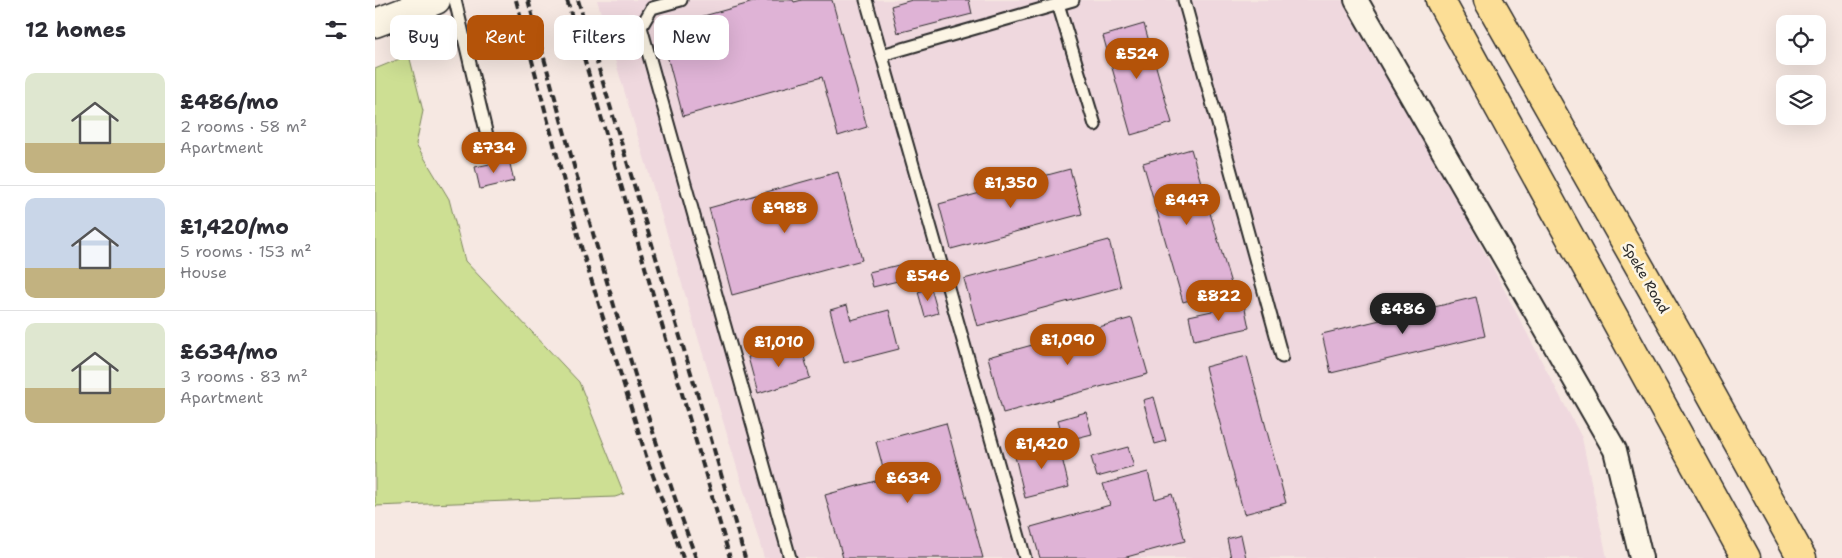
<!DOCTYPE html>
<meta charset="utf-8">
<style>
:root{--surface:#fff;--page:#f7f7f7;--text:#2b2b33;--muted:#7c7c81;--line:#e1e1e2;--accent:#b45309}
body{margin:0;font-family:"Shantell Sans",sans-serif;background:var(--page);color:var(--text);height:100vh;display:flex;flex-direction:column;font-size:19px;white-space:nowrap}
*{box-sizing:border-box;margin:0}
p{font-size:16px;color:var(--muted)}
.icon{flex:none;width:28px;height:28px;fill:none;stroke:currentColor;stroke-width:2;stroke-linecap:round;stroke-linejoin:round}
.map{position:relative;flex:1;overflow:hidden}
.details{display:flex;flex-direction:column;background:var(--surface);width:375px}
.details>*{flex:none}
.top-card{position:absolute;left:15px;top:15px;width:475px;height:45px;display:flex;gap:10px}
.buttons{position:absolute;left:1401px;top:15px;display:grid;gap:10px}
.buttons a{display:grid;place-items:center;width:50px;height:50px;border-radius:10px;background:var(--surface);box-shadow:0 5px 20px #0002;font-size:25px}
.price{position:absolute;translate:-50% -42px;padding:0 11px;border-radius:18px;background:var(--accent);color:#fff;font-size:16px;line-height:32px;filter:drop-shadow(0 1px 2px #0008)}
.price::after{content:'';position:absolute;left:50%;top:30px;width:15px;height:11px;margin-left:-8px;background:inherit;clip-path:polygon(0 0,100% 0,50% 100%)}
.price.active{background:#222;color:#fff}
ul{padding:0;list-style:none}
li{display:flex;align-items:center;gap:15px;height:125px;padding:0 25px}
li+li{border-top:1px solid var(--line)}
li span{display:grid;place-items:center;flex:none;width:140px;height:100px;border-radius:10px;color:#555}
li>.icon{margin-inline-start:auto}
span .icon{width:60px;height:60px;fill:#fffc;stroke-width:1}
li b{font-size:21px}
h2{display:flex;justify-content:space-between;align-items:center;height:60px;padding:0 25px;font-size:21px}
.pill{padding:0 18px;border-radius:10px;background:var(--surface);box-shadow:0 5px 20px #0002;font-size:18px;line-height:45px}
.pill.active{background:var(--accent);color:#fff}
main{display:flex;flex:1;min-height:0}
.map>svg:first-child{display:block}
.built{fill:#efd8de}
.green{fill:#cddf93;stroke:#7c855f}
.building{fill:#dfb3d6;stroke:#2b2b2b}
.lines{fill:none;stroke-linecap:round;stroke-linejoin:round}
.lane-casing{stroke:#2b2b2b;stroke-width:15}
.street-casing{stroke:#2b2b2b;stroke-width:26}
.secondary-casing{stroke:#2b2b2b;stroke-width:31}
.highway-casing{stroke:#2b2b2b;stroke-width:31}
.lane{stroke:#fcf5e5;stroke-width:11}
.street{stroke:#fcf5e5;stroke-width:22}
.secondary{stroke:#fcf5e5;stroke-width:28}
.highway{stroke:#fcde96;stroke-width:28}
.rail{stroke:#2b2b2b;stroke-width:4;stroke-dasharray:8 4;stroke-linecap:butt}
.labels{text-anchor:middle;stroke-width:5;stroke-linejoin:round;paint-order:stroke}
.street-label{font-size:14px;fill:#2b2b2b;stroke:#fcf5e5}
</style>
<main>
<section class="details">
<h2>12 homes<svg class="icon" aria-label="filters" viewBox="0 0 24 24"><path d="M4 7h16M4 17h16"/><circle cx="9" cy="7" r="2"/><circle cx="15" cy="17" r="2"/></svg></h2>
<ul>
<li><span style="background:linear-gradient(#dfe7d0 70%,#c2b280 0)"><svg class="icon" aria-label="home" viewBox="0 0 24 24"><path d="M3 11l9-7 9 7M6 9v11h12V9"/></svg></span><div><b>£486/mo</b><p>2 rooms · 58 m²</p><p>Apartment</p></div></li>
<li><span style="background:linear-gradient(#c9d6e8 70%,#c2b280 0)"><svg class="icon" aria-label="home" viewBox="0 0 24 24"><path d="M3 11l9-7 9 7M6 9v11h12V9"/></svg></span><div><b>£1,420/mo</b><p>5 rooms · 153 m²</p><p>House</p></div></li>
<li><span style="background:linear-gradient(#dfe7d0 65%,#c2b280 0)"><svg class="icon" aria-label="home" viewBox="0 0 24 24"><path d="M3 11l9-7 9 7M6 9v11h12V9"/></svg></span><div><b>£634/mo</b><p>3 rooms · 83 m²</p><p>Apartment</p></div></li>
</ul>
</section>
<div class="map">
<svg width="1467" height="558" viewBox="0 0 1467 558">
<rect width="100%" height="100%" fill="#f6e8e2"/>
<filter id="ink" filterUnits="userSpaceOnUse"><feTurbulence type="fractalNoise" baseFrequency=".02" numOctaves="2"/><feDisplacementMap in="SourceGraphic" scale="10" xChannelSelector="R" yChannelSelector="G"/><feConvolveMatrix kernelMatrix="1 2 1 2 8 2 1 2 1" color-interpolation-filters="sRGB"/></filter>
<g filter="url(#ink)">
<path class="built" d="M222,0H971L1068,173L1207,438L1232,558H389Z"/>
<path class="green" d="M34,55L48,111L41,144L74,199L90,261L204,382L249,494L240,497L0,506V69Z"/>
<g class="building">
<path d="M386,0H418L419,2L427,0H457L492,127L463,136L447,77L308,116L288,40L304,36L300,24Z"/>
<path d="M537,0H594L597,14L523,33L516,6Z"/>
<path d="M769,24L797,123L756,135L728,36Z"/>
<path d="M816,149L857,287L808,302L768,163Z"/>
<path d="M134,160L139,181L105,189L100,167Z"/>
<path d="M695,169L707,214L576,249L564,204Z"/>
<path d="M463,172L487,260L357,295L334,208Z"/>
<path d="M734,240L746,287L602,326L589,279Z"/>
<path d="M528,264L531,279L498,287L494,272Z"/>
<path d="M556,288L563,313L550,317L543,292Z"/>
<path d="M1101,297L1110,336L956,373L947,334Z"/>
<path d="M869,304L874,328L819,340L814,316Z"/>
<path d="M472,305L476,320L514,310L524,349L469,363L455,310Z"/>
<path d="M757,318L773,374L628,413L613,357Z"/>
<path d="M425,342L435,378L383,394L373,357Z"/>
<path d="M872,356L911,503L869,514L830,367Z"/>
<path d="M779,397L791,441L780,444L768,400Z"/>
<path d="M711,412L717,434L689,441L683,420Z"/>
<path d="M571,423L608,558H468L450,495L511,478L501,442Z"/>
<path d="M683,441L694,487L650,498L639,452Z"/>
<path d="M753,447L759,467L722,477L716,457Z"/>
<path d="M773,472L780,499L797,494L810,541L748,558H665L656,527L735,505L728,484Z"/>
<path d="M866,535L871,558H856L852,539Z"/>
</g>
<g class="lines">
<defs>
<g id="lane">
<path d="M80,0L114,144"/>
<path d="M306,0L277,8L266,27L415,558"/>
<path d="M491,0L650,558"/>
<path d="M809,0L907,357"/>
<path d="M683,4L720,125"/>
<path d="M507,55L698,0"/>
</g>
<path id="street" d="M981,0L1240,450L1266,558"/>
<path id="secondary" d="M0,23L61,0"/>
<g id="highway">
<path d="M1065,0L1371,558"/>
<path d="M1113,0L1305,338L1427,558"/>
</g>
</defs>
<use href="#lane" class="lane-casing"/>
<use href="#street" class="street-casing"/>
<use href="#secondary" class="secondary-casing"/>
<use href="#highway" class="highway-casing"/>
<use href="#lane" class="lane"/>
<use href="#street" class="street"/>
<use href="#secondary" class="secondary"/>
<use href="#highway" class="highway"/>
<g class="rail">
<path d="M141,0L207,250L272,459L308,558"/>
<path d="M153,0C205,188 255,375 321,558"/>
<path d="M192,0L355,558"/>
<path d="M203,0L336,439L370,558"/>
</g>
</g>
</g>
<g class="labels">
<g class="street-label">
<text transform="translate(1271 278) rotate(60)" y="5">Speke Road</text>
</g>
</g>
</svg>
<div class="buttons">
<a><svg class="icon" aria-label="locate" viewBox="0 0 24 24"><circle cx="12" cy="12" r="6"/><path d="M12 2v4M12 18v4M2 12h4M18 12h4"/></svg></a>
<a><svg class="icon" aria-label="layers" viewBox="0 0 24 24"><path d="M12 4l9 5-9 5-9-5zM3 14l9 5 9-5"/></svg></a>
</div>
<b class="price" style="left:762px;top:80px">£524</b>
<b class="price" style="left:119px;top:174px">£734</b>
<b class="price" style="left:636px;top:209px">£1,350</b>
<b class="price" style="left:812px;top:226px">£447</b>
<b class="price" style="left:410px;top:234px">£988</b>
<b class="price" style="left:553px;top:302px">£546</b>
<b class="price" style="left:844px;top:322px">£822</b>
<b class="price active" style="left:1028px;top:335px">£486</b>
<b class="price" style="left:693px;top:366px">£1,090</b>
<b class="price" style="left:404px;top:368px">£1,010</b>
<b class="price" style="left:667px;top:470px">£1,420</b>
<b class="price" style="left:533px;top:504px">£634</b>
<div class="top-card">
<a class="pill">Buy</a>
<a class="pill active">Rent</a>
<a class="pill">Filters</a>
<a class="pill">New</a>
</div>
</div>
</main>
